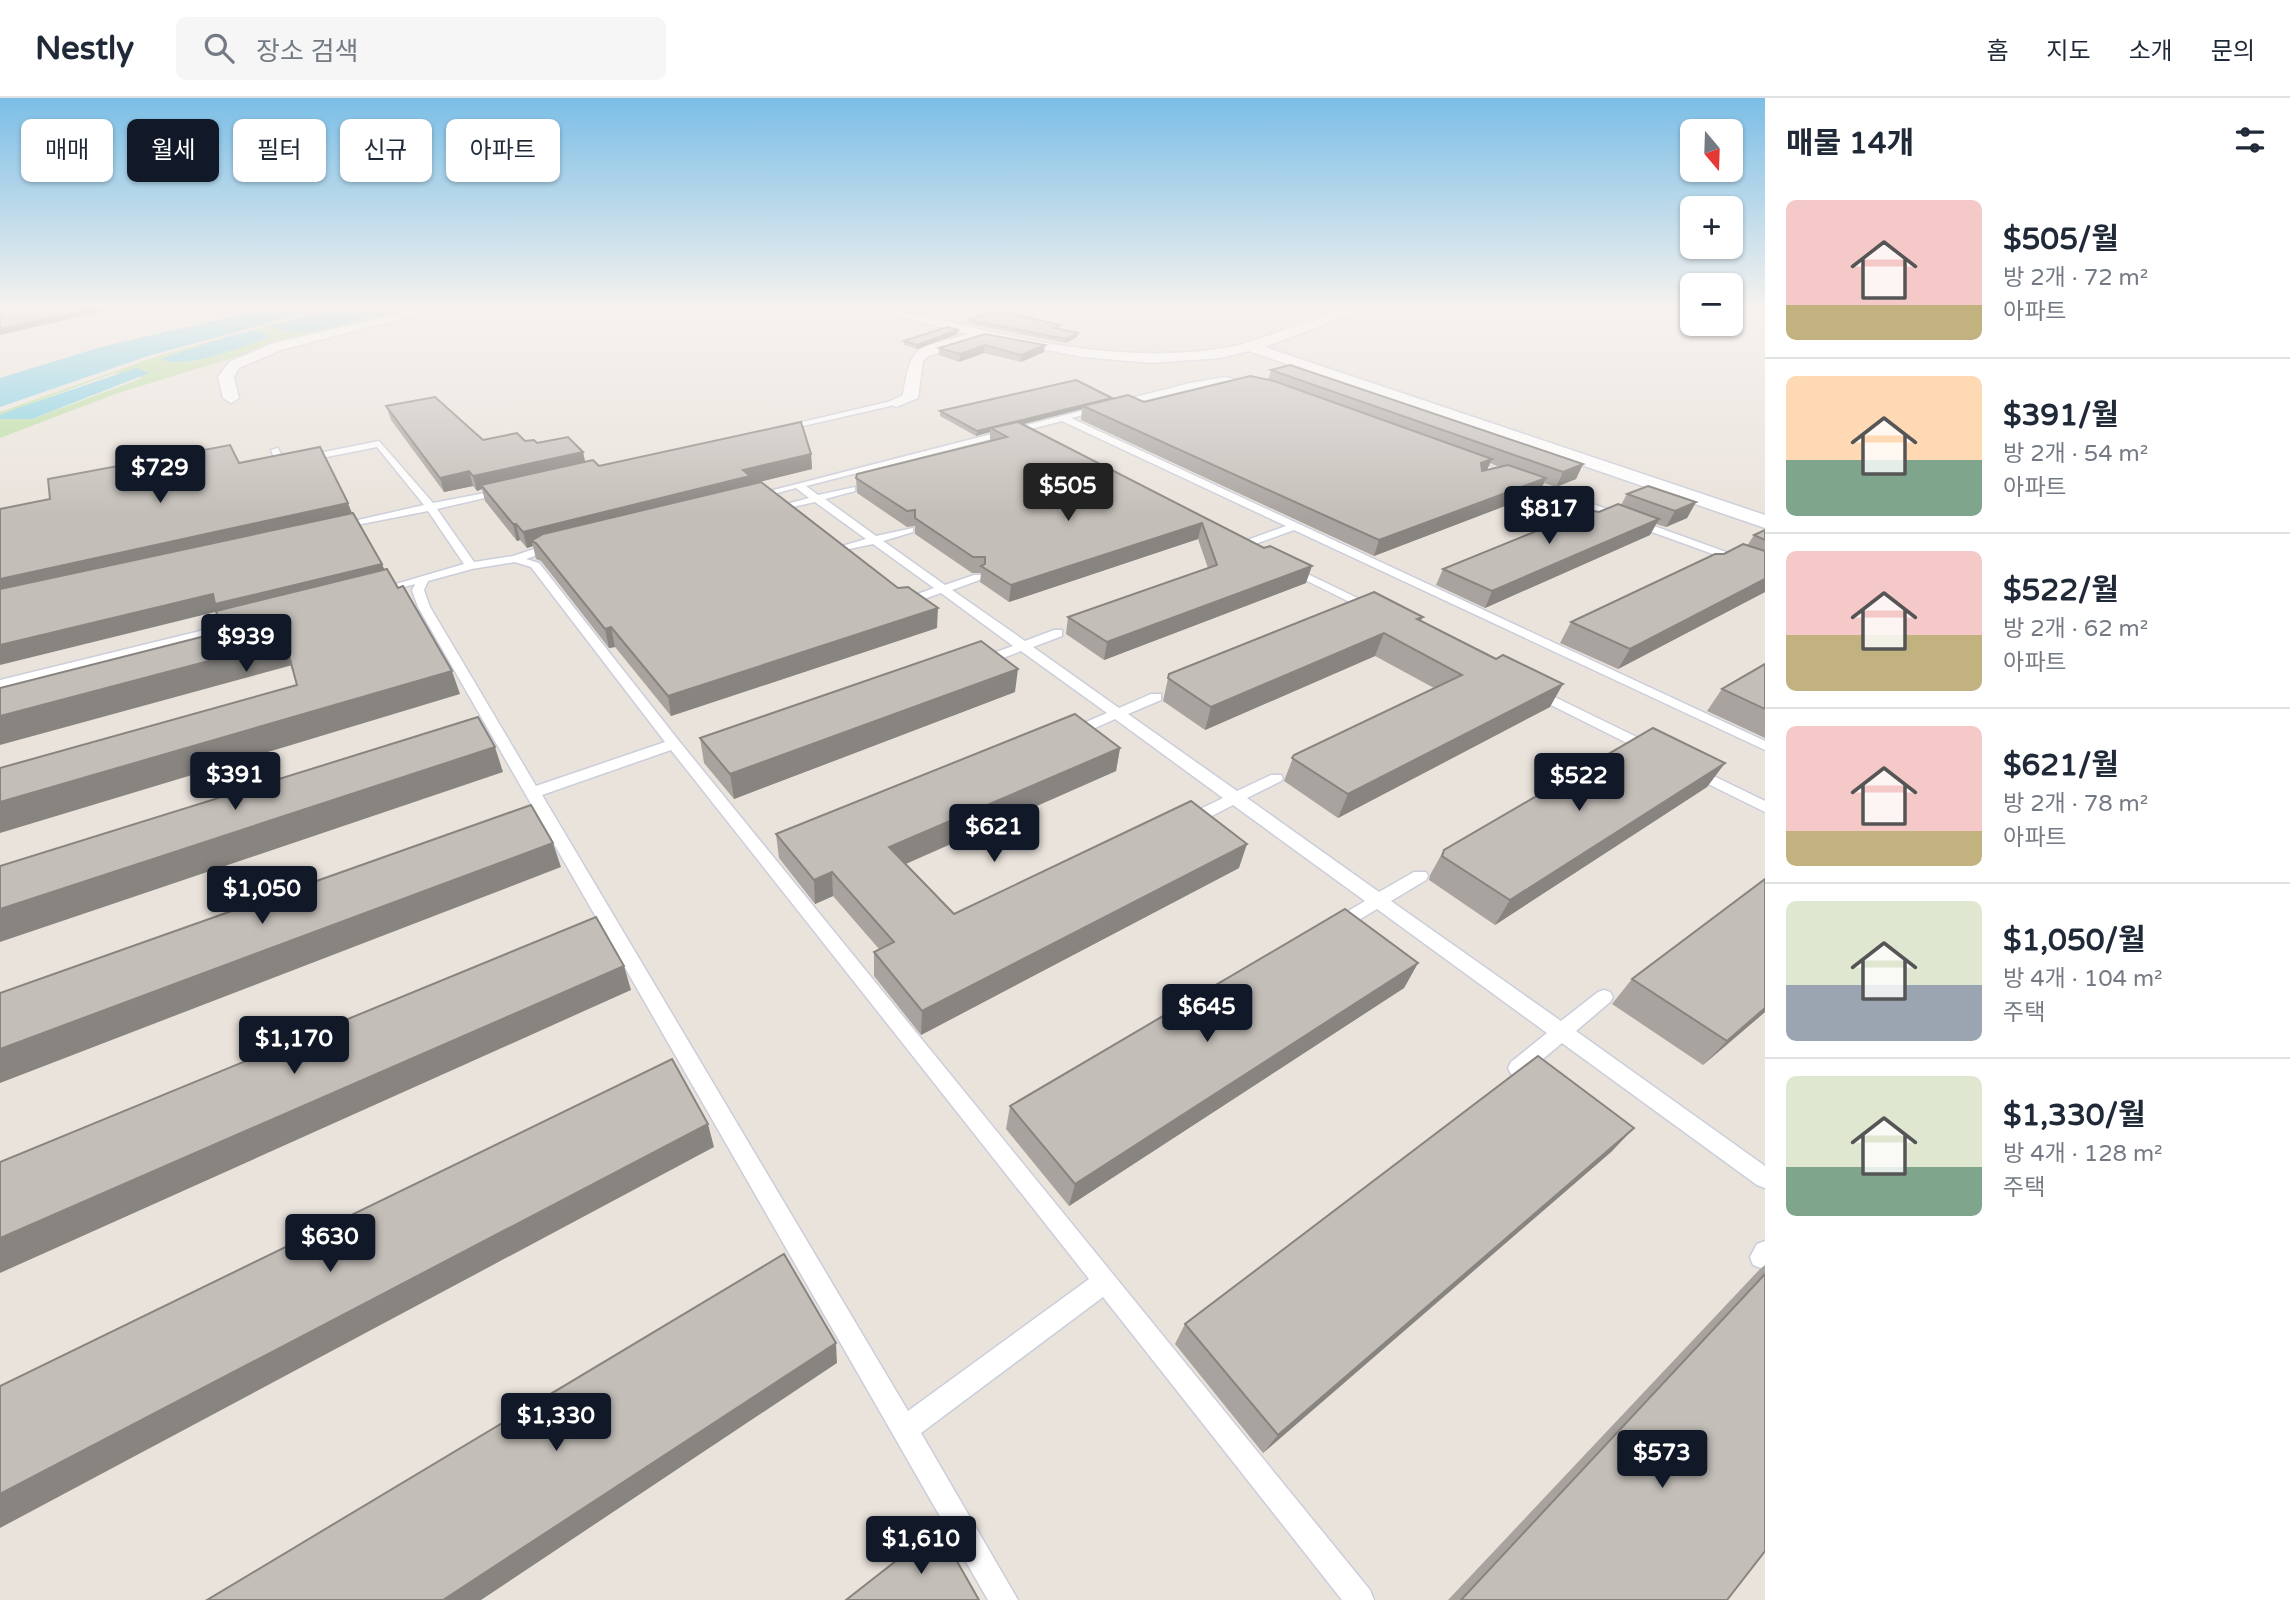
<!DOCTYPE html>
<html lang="ko">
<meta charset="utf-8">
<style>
:root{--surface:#fff;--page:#f6f6f7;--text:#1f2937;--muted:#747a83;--line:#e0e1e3;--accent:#111827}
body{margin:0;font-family:"Varela Round","Noto Sans KR",sans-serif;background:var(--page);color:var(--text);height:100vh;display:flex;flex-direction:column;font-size:26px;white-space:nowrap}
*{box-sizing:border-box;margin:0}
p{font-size:23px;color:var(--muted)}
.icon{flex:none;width:38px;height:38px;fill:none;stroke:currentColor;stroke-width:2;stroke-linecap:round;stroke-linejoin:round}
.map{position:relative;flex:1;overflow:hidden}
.details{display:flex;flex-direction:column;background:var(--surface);width:525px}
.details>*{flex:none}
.hud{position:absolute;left:21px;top:21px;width:665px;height:63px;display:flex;gap:14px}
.needle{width:46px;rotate:161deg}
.buttons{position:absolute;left:1680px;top:21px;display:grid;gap:14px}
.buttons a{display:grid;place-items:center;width:63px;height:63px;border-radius:10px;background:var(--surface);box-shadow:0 2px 5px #0004;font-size:35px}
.price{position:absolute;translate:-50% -60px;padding:0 16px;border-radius:7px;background:var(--accent);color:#fff;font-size:23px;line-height:46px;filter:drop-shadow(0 2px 4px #0008)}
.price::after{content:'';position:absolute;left:50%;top:42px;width:21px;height:16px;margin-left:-10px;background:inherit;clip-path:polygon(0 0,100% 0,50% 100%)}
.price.active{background:#222;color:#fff}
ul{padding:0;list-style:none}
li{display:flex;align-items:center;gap:21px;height:175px;padding:0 21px}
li+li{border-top:2px solid var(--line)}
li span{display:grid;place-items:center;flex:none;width:196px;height:140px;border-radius:10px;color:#555}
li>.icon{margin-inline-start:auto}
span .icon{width:84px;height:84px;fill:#fffc;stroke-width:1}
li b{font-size:30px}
h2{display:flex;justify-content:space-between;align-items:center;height:84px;padding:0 21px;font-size:30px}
.pill{padding:0 24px;border-radius:10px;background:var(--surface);box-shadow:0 2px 5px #0004;font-size:24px;line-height:63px}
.pill.active{background:var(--accent);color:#fff}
header{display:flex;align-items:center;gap:42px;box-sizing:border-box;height:98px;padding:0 35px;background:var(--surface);border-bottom:2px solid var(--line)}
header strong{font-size:33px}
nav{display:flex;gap:38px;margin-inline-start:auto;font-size:24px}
.search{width:490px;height:63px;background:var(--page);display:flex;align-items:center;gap:18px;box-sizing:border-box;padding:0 24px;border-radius:10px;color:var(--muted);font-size:26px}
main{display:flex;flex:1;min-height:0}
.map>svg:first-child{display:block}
.green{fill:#b6dc9d;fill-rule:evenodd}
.water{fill:#78cde3}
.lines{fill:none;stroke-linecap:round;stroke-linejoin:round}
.service-casing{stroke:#cbceda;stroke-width:3}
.minor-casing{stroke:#cbceda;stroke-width:3}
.service{fill:#fff;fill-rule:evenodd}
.minor{fill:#fff;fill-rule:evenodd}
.wall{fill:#a8a39e;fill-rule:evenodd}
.shaded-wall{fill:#888581}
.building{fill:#c3beb8;stroke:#888581;stroke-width:2}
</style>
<header>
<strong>Nestly</strong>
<div class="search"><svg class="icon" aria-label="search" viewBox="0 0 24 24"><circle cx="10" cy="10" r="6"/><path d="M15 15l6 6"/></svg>장소 검색</div>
<nav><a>홈</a><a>지도</a><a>소개</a><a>문의</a></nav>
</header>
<main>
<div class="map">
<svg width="1765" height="1502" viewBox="0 0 1765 1502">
<rect width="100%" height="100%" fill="#eae3dc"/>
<path class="green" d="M338,209H346L271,228C307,244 349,223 384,212L379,209H431L232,260L118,295L0,340V321H32L143,280L114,275L0,317V314L161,257ZM259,232L268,240L197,261H161L229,238Z"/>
<g class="water">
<path d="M275,209H327L148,258L0,309V280L101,249Z"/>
<path d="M346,209H379L385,212C349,223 307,244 270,228Z"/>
<path d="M259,232L269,239C243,248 186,272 161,261L229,238Z"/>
<path d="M136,270L149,275L32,321H0V317L15,311Z"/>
</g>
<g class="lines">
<defs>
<g id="service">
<path d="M1225,279L1257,286L1253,288L1225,283L1071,320L1765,643V652L1294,432L1247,449H1239V445L1286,428L1062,323L806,388L818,397L855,389V393L825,401L876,438L913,430V434L883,443L945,487L974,477H982V481L952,492L1025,543L1054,532H1062V538L1033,549L1119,610L1151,596H1161V602L1128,616L1237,693L1271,677H1281L1283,680L1281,683L1247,700L1379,794L1414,774H1426L1428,778L1426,782L1391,803L1561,923L1598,894L1604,892L1610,894L1613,899L1610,904L1576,933L1765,1068V1090L1757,1087L1562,945L1525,976L1518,978L1511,976L1508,970L1511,964L1547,935L1377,811L1342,832H1330L1327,828L1330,824L1365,803L1233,707L1202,723H1192L1189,719L1192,715L1223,700L1115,621L1080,637H1070L1068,634L1070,631L1107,615L1021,553L990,565H982V559L1013,548L941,495L912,505H904V501L934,490L873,446L835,454V450L866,441L815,404L779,412V408L809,400L796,390L755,401L750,398L1190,285Z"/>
<path d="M896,302L899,306L781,333L777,330Z"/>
<path d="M379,343L433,405L506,391V395L437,411L474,464L513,458L549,446H557V450L526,461L539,465L679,643L1370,1492L1374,1502H1342L1103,1199L921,1335L1018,1502H988L418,509L412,492L415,486L378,496L372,493L464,466L428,413L336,431V427L424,407L377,349L281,368L276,365L271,352L278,350L284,362ZM515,464L531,469L665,644L536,688L430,509L424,492L428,483L472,471ZM671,652L1089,1181L908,1313L542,697Z"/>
<path d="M1465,362H1471L1765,468V475L1465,366Z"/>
<path d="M1289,467L1376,509L1378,511L1376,513H1368L1285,472L1284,470Z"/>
<path d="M241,523L245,524V530L0,590V582Z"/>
<path d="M1536,590L1655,648L1657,651L1650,655L1645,654L1531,597V591Z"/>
<path d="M1695,669L1765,703V714L1690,677L1688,674Z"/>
<path d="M1765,1143V1169L1761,1170L1753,1167L1750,1159L1757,1146Z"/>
</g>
<g id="minor">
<path d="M425,209H446L281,252L239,270L234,279L239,300L231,305L223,300L218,279L229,264L271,246Z"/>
<path d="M864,209H885C993,234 1105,267 1217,251C1267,245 1324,209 1370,209L1265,249L1765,417V430L1249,253L1220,260L1152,265L1083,259L984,240L928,258L923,263L918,300L896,309L888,304L903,297C912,242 917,252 968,236Z"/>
</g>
</defs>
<use href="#service" class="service-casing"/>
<use href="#minor" class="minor-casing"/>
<use href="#service" class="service"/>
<use href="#minor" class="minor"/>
</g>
<g class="wall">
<path d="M1202,209H1246L1236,215Z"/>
<path d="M969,222L1060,227V231L1077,239L1066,245L969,226Z"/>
<path d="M958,236L917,251L904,247V243Z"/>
<path d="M985,236L1044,254L1021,264L984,255L959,264L939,257V250Z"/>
<path d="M1271,272L1583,366L1576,381L1556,389L1544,385L1539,395L1374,458L1081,322L1082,311L1023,326L1264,450L1306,485L1104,562L1066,536L1068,519L1208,470L1198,441L1009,504L980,484L981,475H972L915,436V428L907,429L857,395L856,380L990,343V334L976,338L940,318V313L1112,301L1144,304L1268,282ZM1490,365L1499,369L1487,372Z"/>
<path d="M386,308L483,342L525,343L583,354L585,364L599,368L811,356L812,371L751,386L937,530L671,618L615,549L609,550L541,463L536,461L533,448L527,450L520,442L517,443L485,403L482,391L477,393L473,388L444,394L391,322Z"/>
<path d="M1627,396L1696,404L1687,420L1666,429L1656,426L1650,437L1485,510L1436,487L1443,471L1621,407Z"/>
<path d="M1765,432V494L1618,571L1560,545L1571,524L1724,456L1747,448L1754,437Z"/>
<path d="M1423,519L1421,523L1550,609L1338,720L1284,683L1294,657L1434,590L1375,558L1205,632L1163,603L1169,576Z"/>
<path d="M1765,566V640L1707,613L1722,591Z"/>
<path d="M1015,594L734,701L704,665L700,640Z"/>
<path d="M1120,650L1116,673L906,766L954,816L1239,770L921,937L874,878V854L879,851L833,798L815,806L779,760L776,736Z"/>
<path d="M1725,665L1707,689L1495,827L1429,782L1430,777L1444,752Z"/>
<path d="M1418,865L1404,890L1069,1108L1006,1031L1010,1008Z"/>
<path d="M1632,881L1765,914L1703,967L1612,906Z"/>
<path d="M1634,1030L1611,1054L1263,1355L1175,1246L1185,1226Z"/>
<path d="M1765,1167V1453L1727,1502H1448L1759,1172Z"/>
</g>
<g class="shaded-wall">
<path d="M96,209H122L0,237V231Z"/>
<path d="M1239,209H1246L1236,215L1237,210Z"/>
<path d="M958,232V236L917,251V247Z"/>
<path d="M1078,235L1077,239L1066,245V241Z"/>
<path d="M985,247L984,255L959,264L960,256Z"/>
<path d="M1045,247L1044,254L1021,264V257Z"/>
<path d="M1112,300L1083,308L1082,311L996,333L991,330L990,334L976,338L977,333Z"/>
<path d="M583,354L586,368L481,387L482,391L477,393L473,378Z"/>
<path d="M811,356L812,371L751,386L536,445L531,443L533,448L527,450L523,434L743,372Z"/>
<path d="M1492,361L1485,376L1475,381L1481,365Z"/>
<path d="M1583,366L1576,381L1556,389L1563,374Z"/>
<path d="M469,373L473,388L444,394L440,380Z"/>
<path d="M1546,380L1539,395L1374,458L1379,442Z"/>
<path d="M1696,404L1687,420L1666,429L1675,413Z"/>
<path d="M348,405L354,420L0,500V481Z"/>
<path d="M1659,421L1650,437L1485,510L1492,493Z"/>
<path d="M1202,425L1198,441L1009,504L1011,487Z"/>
<path d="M513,426H516L520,442L517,443Z"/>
<path d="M382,466L389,482L219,513L0,567V547L213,496Z"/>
<path d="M1312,468L1306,485L1104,562L1107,544Z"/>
<path d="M1765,481V494L1618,571L1630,551Z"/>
<path d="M938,510L937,530L671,618L668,598Z"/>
<path d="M611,529L615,549L609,550L605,531Z"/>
<path d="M1384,535L1375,558L1205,632L1211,609Z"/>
<path d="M285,543L296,566L0,647V618Z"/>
<path d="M1018,571L1015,594L734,701L730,676Z"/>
<path d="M452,573L460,596L0,735V704Z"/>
<path d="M1563,586L1550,609L1338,720L1348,696Z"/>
<path d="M495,649L503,674L0,844V811Z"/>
<path d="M1120,650L1116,673L889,773V749Z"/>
<path d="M1725,665L1707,689L1495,827L1510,802Z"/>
<path d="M553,745L561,769L0,985V951Z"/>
<path d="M1247,746L1239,770L921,937L922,913Z"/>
<path d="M832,774L833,798L815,806L814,782Z"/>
<path d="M1418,865L1404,890L1069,1108L1075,1086Z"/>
<path d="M624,868L631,892L0,1175V1140Z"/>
<path d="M1765,910V914L1703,967L1727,943Z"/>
<path d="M708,1026L714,1049L0,1430V1396Z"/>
<path d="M1634,1030L1611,1054L1263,1355L1278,1337Z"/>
<path d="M836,1245L837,1265L481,1502H443Z"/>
</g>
<g class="building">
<path d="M0,209H96L0,231Z"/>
<path d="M998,213L1060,227L1054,230L1078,235L1066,241L969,222Z"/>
<path d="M947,229L958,232L917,247L904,243Z"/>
<path d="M985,236L1045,247L1021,257L985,247L960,256L939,250Z"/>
<path d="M1290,267L1583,366L1563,374L1271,272Z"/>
<path d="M1250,278L1274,283L1492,361L1481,365L1482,373L1508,367L1546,380L1379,442L1083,308L1128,297L1144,304Z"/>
<path d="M1076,282L1112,300L977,333L940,313Z"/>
<path d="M435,299L483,342L517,335L525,343L534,342L537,345L568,339L583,354L473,378L469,373L440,380L386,308Z"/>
<path d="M801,324L811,356L743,372L750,378L523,434L516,426H513L481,387L593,362L599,368Z"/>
<path d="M1018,324L1264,450L1270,448L1312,468L1107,544L1068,519L1217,467L1202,425L1011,487L981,468L985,466V459H973L915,420V412L907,413L856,380L857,376L1007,339L991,330Z"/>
<path d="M230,347L239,365L320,349L348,405L0,481V411L50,401L48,381Z"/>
<path d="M761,384L898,490L908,489L938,510L668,598L611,529L605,531L536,445L531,443L543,436Z"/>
<path d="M1648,388L1696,404L1675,413L1627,396Z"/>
<path d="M1618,406L1659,421L1492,493L1443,471L1588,412L1599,414Z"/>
<path d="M353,415L382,466L215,506L213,496L0,547V491Z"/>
<path d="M1765,432V442L1754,437Z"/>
<path d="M1743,446L1765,453V481L1630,551L1571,524L1715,456H1724Z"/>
<path d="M387,471L398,490L403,488L452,573L0,704V670L297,587L285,543L0,618V590L221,534L216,513Z"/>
<path d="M1374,494L1423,519L1417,521L1496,561L1503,557L1563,586L1348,696L1292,660L1294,657L1462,577L1384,535L1211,609L1168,580L1169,576Z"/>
<path d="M981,543L1018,571L730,676L700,640Z"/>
<path d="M1765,566V611L1722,591Z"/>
<path d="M1075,616L1120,650L889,749L954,816L1191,703L1247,746L922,913L874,854L894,844L832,774L814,782L776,736Z"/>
<path d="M478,619L495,649L0,811V768Z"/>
<path d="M1653,630L1725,665L1510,802L1442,758L1444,752Z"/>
<path d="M531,707L553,745L0,951V895Z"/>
<path d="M1765,781V910L1727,943L1632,881Z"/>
<path d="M1345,811L1418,865L1075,1086L1010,1008Z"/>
<path d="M596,819L624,868L0,1140V1064Z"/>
<path d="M1538,958L1634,1030L1278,1337L1185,1226Z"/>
<path d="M672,961L708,1026L0,1396V1288Z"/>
<path d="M784,1156L836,1245L443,1502H207Z"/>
<path d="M1765,1176V1453L1727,1502H1461Z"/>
<path d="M938,1430L979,1502H846Z"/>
</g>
<linearGradient id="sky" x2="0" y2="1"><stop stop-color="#7bbee6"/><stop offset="0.5" stop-color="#f6f2ef"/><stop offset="1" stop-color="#f6f2ef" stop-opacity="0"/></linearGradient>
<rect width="1765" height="419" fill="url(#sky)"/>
</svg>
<div class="buttons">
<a><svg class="needle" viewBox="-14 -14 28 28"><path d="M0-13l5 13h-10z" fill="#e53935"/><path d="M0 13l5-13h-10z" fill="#747a83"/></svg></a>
<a>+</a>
<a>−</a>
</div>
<b class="price" style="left:160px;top:407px">$729</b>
<b class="price active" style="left:1068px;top:425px">$505</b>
<b class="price" style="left:1549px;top:448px">$817</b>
<b class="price" style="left:246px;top:576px">$939</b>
<b class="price" style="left:235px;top:714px">$391</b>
<b class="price" style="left:1579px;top:715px">$522</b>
<b class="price" style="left:994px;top:766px">$621</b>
<b class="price" style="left:262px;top:828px">$1,050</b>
<b class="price" style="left:1207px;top:946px">$645</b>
<b class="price" style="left:294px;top:978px">$1,170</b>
<b class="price" style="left:330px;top:1176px">$630</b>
<b class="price" style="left:556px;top:1355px">$1,330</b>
<b class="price" style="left:1662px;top:1392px">$573</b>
<b class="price" style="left:921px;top:1478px">$1,610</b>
<div class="hud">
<a class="pill">매매</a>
<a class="pill active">월세</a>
<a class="pill">필터</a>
<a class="pill">신규</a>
<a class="pill">아파트</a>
</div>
</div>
<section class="details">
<h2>매물 14개<svg class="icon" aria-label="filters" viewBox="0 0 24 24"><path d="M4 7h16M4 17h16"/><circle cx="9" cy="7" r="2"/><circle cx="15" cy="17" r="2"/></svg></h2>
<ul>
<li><span style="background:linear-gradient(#f6c9c9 75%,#c2b280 0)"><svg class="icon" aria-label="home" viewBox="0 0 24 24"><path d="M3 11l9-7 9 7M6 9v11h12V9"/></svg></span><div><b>$505/월</b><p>방 2개 · 72 m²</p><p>아파트</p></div></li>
<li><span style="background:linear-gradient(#ffd9b3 60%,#7fa58c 0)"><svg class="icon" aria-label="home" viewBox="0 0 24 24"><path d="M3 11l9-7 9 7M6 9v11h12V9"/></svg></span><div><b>$391/월</b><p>방 2개 · 54 m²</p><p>아파트</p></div></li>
<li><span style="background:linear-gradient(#f6c9c9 60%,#c2b280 0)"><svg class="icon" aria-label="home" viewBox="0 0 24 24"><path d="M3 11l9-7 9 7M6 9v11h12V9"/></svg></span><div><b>$522/월</b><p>방 2개 · 62 m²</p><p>아파트</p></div></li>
<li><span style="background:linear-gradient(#f6c9c9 75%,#c2b280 0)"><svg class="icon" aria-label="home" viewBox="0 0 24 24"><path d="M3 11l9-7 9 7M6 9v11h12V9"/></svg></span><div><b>$621/월</b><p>방 2개 · 78 m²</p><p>아파트</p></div></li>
<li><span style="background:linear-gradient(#dfe7d0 60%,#9aa5b1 0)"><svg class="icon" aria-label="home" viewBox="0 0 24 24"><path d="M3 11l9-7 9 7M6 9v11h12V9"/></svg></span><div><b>$1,050/월</b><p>방 4개 · 104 m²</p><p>주택</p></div></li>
<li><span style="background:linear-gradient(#dfe7d0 65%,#7fa58c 0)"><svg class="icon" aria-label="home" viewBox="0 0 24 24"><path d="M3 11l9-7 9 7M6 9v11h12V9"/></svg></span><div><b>$1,330/월</b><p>방 4개 · 128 m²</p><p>주택</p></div></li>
</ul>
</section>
</main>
